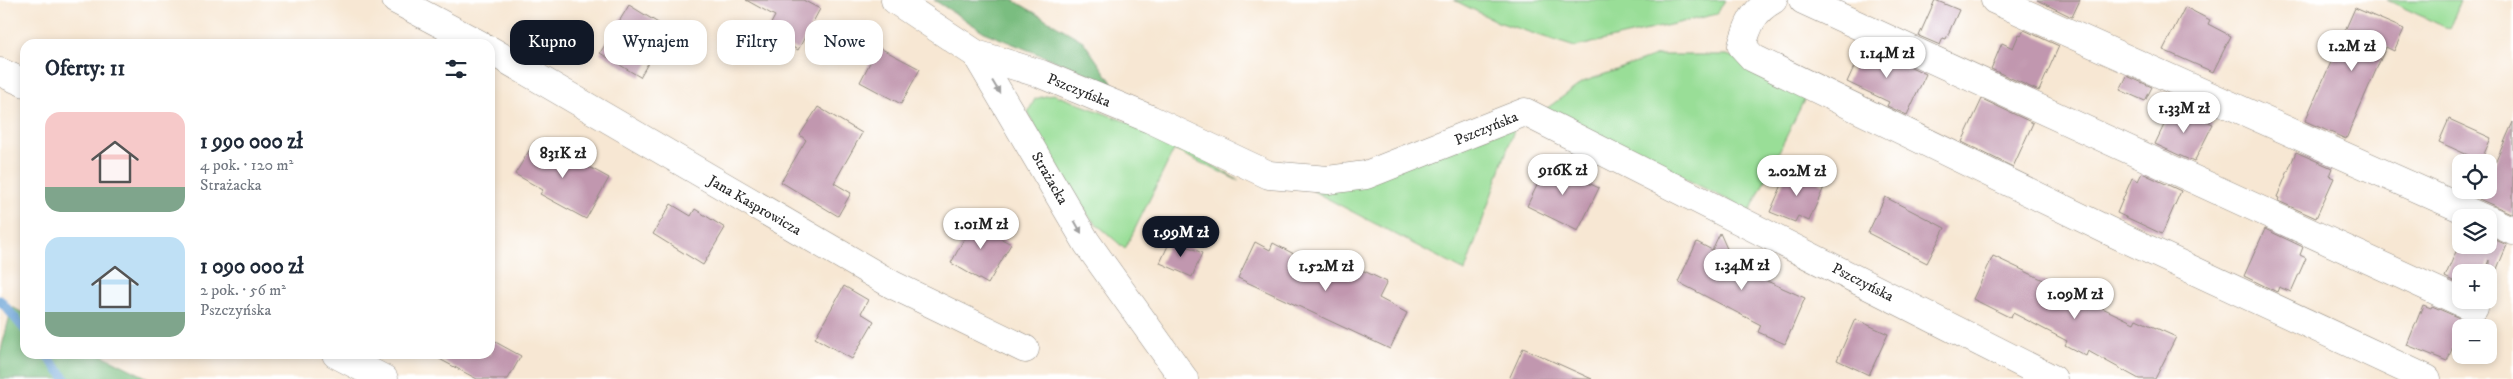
<!DOCTYPE html>
<html lang="pl">
<meta charset="utf-8">
<style>
:root{--surface:#fff;--page:#f6f6f7;--text:#1f2937;--muted:#747a83;--accent:#111827}
body{margin:0;font-family:"IM FELL DW Pica",serif;background:var(--page);color:var(--text);height:100vh;display:flex;flex-direction:column;font-size:19px;white-space:nowrap}
*{box-sizing:border-box;margin:0}
p{font-size:16px;color:var(--muted)}
.icon{flex:none;width:28px;height:28px;fill:none;stroke:currentColor;stroke-width:2;stroke-linecap:round;stroke-linejoin:round}
.map{position:relative;flex:1;overflow:hidden}
.panel{position:absolute;left:20px;top:39px;width:475px;height:320px;display:flex;flex-direction:column;background:var(--surface);border-radius:15px;box-shadow:0 2px 8px #0003}
.panel>*{flex:none}
.guide{position:absolute;left:510px;top:20px;width:475px;height:45px;display:flex;gap:10px}
.buttons{position:absolute;left:2452px;top:154px;display:grid;gap:10px}
.buttons a{display:grid;place-items:center;width:45px;height:45px;border-radius:10px;background:var(--surface);box-shadow:0 2px 8px #0003;font-size:25px}
.price{position:absolute;translate:-50% -42px;padding:0 11px;border-radius:18px;background:#fff;color:#222;font-size:16px;line-height:32px;filter:drop-shadow(0 1px 2px #0008)}
.price::after{content:'';position:absolute;left:50%;top:30px;width:15px;height:11px;margin-left:-8px;background:inherit;clip-path:polygon(0 0,100% 0,50% 100%)}
.price.active{background:var(--accent);color:#fff}
ul{padding:0;list-style:none}
li{display:flex;align-items:center;gap:15px;height:125px;padding:0 25px}
li span{display:grid;place-items:center;flex:none;width:140px;height:100px;border-radius:15px;color:#555}
li>.icon{margin-inline-start:auto}
span .icon{width:60px;height:60px;fill:#fffc;stroke-width:1}
li b{font-size:21px}
h2{display:flex;justify-content:space-between;align-items:center;height:60px;padding:0 25px;font-size:21px}
.tag{padding:0 18px;border-radius:15px;background:var(--surface);box-shadow:0 2px 8px #0003;font-size:18px;line-height:45px}
.tag.active{background:var(--accent);color:#fff}
.map>svg:first-child{display:block}
.green{fill:#99de97;stroke:#628461}
.forest{fill:#7abd80;stroke:#527456}
.lines{fill:none;stroke-linecap:round;stroke-linejoin:round}
.stream{stroke:#639fd4;stroke-width:9}
.building{fill:#c197af}
.minor-casing{stroke:#91897f;stroke-width:29}
.minor{stroke:#fff;stroke-width:28}
.oneway{fill:#a0a0a0}
.labels{text-anchor:middle;stroke-width:5;stroke-linejoin:round;paint-order:stroke}
.street-label{font-size:15px;fill:#2b2b2b;stroke:#fff}
</style>
<div class="map">
<svg width="2513" height="379" viewBox="0 0 2513 379">
<rect width="100%" height="100%" fill="#fff"/>
<filter id="ink" filterUnits="userSpaceOnUse"><feTurbulence type="fractalNoise" baseFrequency=".02" numOctaves="2"/><feDisplacementMap in="SourceGraphic" scale="10" xChannelSelector="R" yChannelSelector="G"/><feConvolveMatrix kernelMatrix="1 2 1 2 8 2 1 2 1" color-interpolation-filters="sRGB"/></filter>
<filter id="wash" filterUnits="userSpaceOnUse"><feTurbulence type="fractalNoise" baseFrequency=".0096" numOctaves="4" result="noise"/><feDisplacementMap in="SourceGraphic" scale="20" xChannelSelector="R" yChannelSelector="G"/><feGaussianBlur stdDeviation="1.12" result="paint"/><feColorMatrix in="noise" values="0 0 0 0 0 0 0 0 0 0 0 0 0 0 0 0 0 1.4 0 .05"/><feComposite in="paint" operator="in"/></filter>
<g filter="url(#wash)">
<rect width="100%" height="100%" fill="#f7e7d3"/>
<g class="green">
<path d="M1454,0H1725L1717,14L1575,47L1498,22Z"/>
<path d="M2387,0H2461L2449,29Z"/>
<path d="M1658,55H1727L1772,72L1806,96L1750,211L1546,109L1583,82Z"/>
<path d="M1053,94L1169,138L1239,181L1174,150L1125,249L1090,218L1044,145L1028,112L1035,99Z"/>
<path d="M1515,127L1465,271L1313,191Z"/>
</g>
<g class="forest">
<path d="M934,0H1013L1083,41L1113,84L986,33Z"/>
<path d="M12,307L25,314V354H100L150,379H0V354Z"/>
</g>
<g class="lines">
<g class="stream">
<path d="M0,300L25,330"/>
<path d="M45,354L66,379"/>
</g>
</g>
<g id="blocks">
<g class="building">
<path d="M746,0H803L820,9L798,50L766,33L775,16Z"/>
<path d="M1935,0L1959,10L1946,39L1943,38L1940,45L1919,36Z"/>
<path d="M2037,0H2080L2072,17Z"/>
<path d="M629,5L668,29L640,77L600,53Z"/>
<path d="M2185,7L2210,20L2208,24L2231,36L2213,72L2163,50Z"/>
<path d="M2355,8L2404,29L2394,51L2386,47L2346,139L2305,121Z"/>
<path d="M2024,30L2059,46L2039,91L1991,69L2002,43L2013,48L2019,34L2021,35Z"/>
<path d="M1864,45L1926,74L1907,115L1887,106L1889,102L1847,82Z"/>
<path d="M878,47L920,69L901,104L860,82Z"/>
<path d="M2127,76L2152,87L2145,101L2120,90Z"/>
<path d="M1982,99L2033,123L2013,167L1962,142Z"/>
<path d="M2173,106L2213,124L2194,162L2155,144Z"/>
<path d="M818,107L862,133L834,183L851,193L838,216L781,182L806,140L800,135Z"/>
<path d="M2449,119L2491,138L2481,161L2439,142Z"/>
<path d="M2513,122V214L2479,199L2483,190H2489V177Z"/>
<path d="M535,141L562,157L564,153L609,178L586,219L540,194L543,190L515,174Z"/>
<path d="M2296,152L2332,168L2329,176L2334,178L2316,218L2278,201L2279,198L2277,197Z"/>
<path d="M1548,163L1586,178L1584,181L1599,188L1578,231L1527,206Z"/>
<path d="M1789,169L1825,185L1809,221L1798,216L1795,222L1770,212Z"/>
<path d="M2142,173L2181,191L2162,234L2117,213L2132,178L2138,181Z"/>
<path d="M1885,197L1945,228L1927,263L1868,233Z"/>
<path d="M671,204L691,216L695,209L725,228L703,265L653,234Z"/>
<path d="M977,215L1000,228L996,236L1011,244L988,284L951,263Z"/>
<path d="M2265,229L2303,247L2300,255L2306,258L2291,292L2279,287L2277,292L2244,276Z"/>
<path d="M1720,233L1732,260L1742,265L1740,269L1805,298L1785,344L1758,332L1761,325L1678,282L1697,242L1712,250Z"/>
<path d="M2489,237L2507,245L2489,288V260L2484,272H2461V285L2445,277L2461,240V245H2489Z"/>
<path d="M1171,239L1202,253L1192,277L1160,263Z"/>
<path d="M1255,242L1270,250L1273,243L1332,274L1339,259L1387,282L1379,298L1407,313L1390,349L1238,278Z"/>
<path d="M1993,256L2134,323L2136,319L2176,337L2155,379H2139L2088,351L2086,356L2065,345L2067,341L2013,313L2011,318L1973,299Z"/>
<path d="M844,286L868,300L861,313L874,321L852,359L815,338Z"/>
<path d="M2423,305L2431,308L2432,306L2464,320L2447,361L2407,345Z"/>
<path d="M1855,319L1888,334L1869,375L1837,360Z"/>
<path d="M490,339L521,356L508,379H477L430,354H490Z"/>
<path d="M1523,348L1592,379H1509Z"/>
</g>
</g>
</g>
<g filter="url(#ink)">
<use href="#blocks" fill-opacity="0" stroke="#91897f" stroke-width="1"/>
<g class="lines">
<defs>
<g id="minor">
<path d="M396,0L479,44"/>
<path d="M895,0L976,54L1087,243L1184,379"/>
<path d="M1773,0C1753,11 1748,25 1742,46L1753,58L2109,231L2427,379"/>
<path d="M1803,0L2474,308"/>
<path d="M1995,0L2483,218"/>
<path d="M490,50L893,285L1025,349"/>
<path d="M976,54L1041,74L1150,119L1269,175L1328,180L1366,175L1525,112L2053,379"/>
<path d="M0,72L25,83"/>
<path d="M2489,220L2513,231"/>
<path d="M336,354L384,379"/>
</g>
</defs>
<use href="#minor" class="minor-casing"/>
<use href="#minor" class="minor"/>
</g>
<defs><path id="oneway-solid" d="M-6-.8H1V-3.2L6.5 0L1 3.2V.8H-6Z" transform="scale(1.25)"/></defs>
<g class="oneway">
<use href="#oneway-solid" transform="translate(996 87) rotate(59)"/>
<use href="#oneway-solid" transform="translate(1078 227) rotate(61)"/>
</g>
</g>
<g class="labels">
<g class="street-label">
<text transform="translate(1079 90) rotate(22)" y="5">Pszczyńska</text>
<text transform="translate(1486 128) rotate(-22)" y="5">Pszczyńska</text>
<text transform="translate(1050 178) rotate(60)" y="5">Strażacka</text>
<text transform="translate(755 205) rotate(30)" y="5">Jana Kasprowicza</text>
<text transform="translate(1863 282) rotate(27)" y="5">Pszczyńska</text>
</g>
</g>
</svg>
<div class="buttons">
<a><svg class="icon" aria-label="locate" viewBox="0 0 24 24"><circle cx="12" cy="12" r="6"/><path d="M12 2v4M12 18v4M2 12h4M18 12h4"/></svg></a>
<a><svg class="icon" aria-label="layers" viewBox="0 0 24 24"><path d="M12 4l9 5-9 5-9-5zM3 14l9 5 9-5"/></svg></a>
<a>+</a>
<a>−</a>
</div>
<b class="price" style="left:2352px;top:72px">1.2M zł</b>
<b class="price" style="left:1887px;top:79px">1.14M zł</b>
<b class="price" style="left:2184px;top:134px">1.33M zł</b>
<b class="price" style="left:563px;top:179px">831K zł</b>
<b class="price" style="left:1563px;top:196px">916K zł</b>
<b class="price" style="left:1797px;top:197px">2.02M zł</b>
<b class="price" style="left:981px;top:250px">1.01M zł</b>
<b class="price active" style="left:1181px;top:258px">1.99M zł</b>
<b class="price" style="left:1742px;top:291px">1.34M zł</b>
<b class="price" style="left:1326px;top:292px">1.52M zł</b>
<b class="price" style="left:2075px;top:320px">1.09M zł</b>
<div class="guide">
<a class="tag active">Kupno</a>
<a class="tag">Wynajem</a>
<a class="tag">Filtry</a>
<a class="tag">Nowe</a>
</div>
<section class="panel">
<h2>Oferty: 11<svg class="icon" aria-label="filters" viewBox="0 0 24 24"><path d="M4 7h16M4 17h16"/><circle cx="9" cy="7" r="2"/><circle cx="15" cy="17" r="2"/></svg></h2>
<ul>
<li><span style="background:linear-gradient(#f6c9c9 75%,#7fa58c 0)"><svg class="icon" aria-label="home" viewBox="0 0 24 24"><path d="M3 11l9-7 9 7M6 9v11h12V9"/></svg></span><div><b>1 990 000 zł</b><p>4 pok. · 120 m²</p><p>Strażacka</p></div></li>
<li><span style="background:linear-gradient(#bfe0f5 75%,#7fa58c 0)"><svg class="icon" aria-label="home" viewBox="0 0 24 24"><path d="M3 11l9-7 9 7M6 9v11h12V9"/></svg></span><div><b>1 090 000 zł</b><p>2 pok. · 56 m²</p><p>Pszczyńska</p></div></li>
</ul>
</section>
</div>
